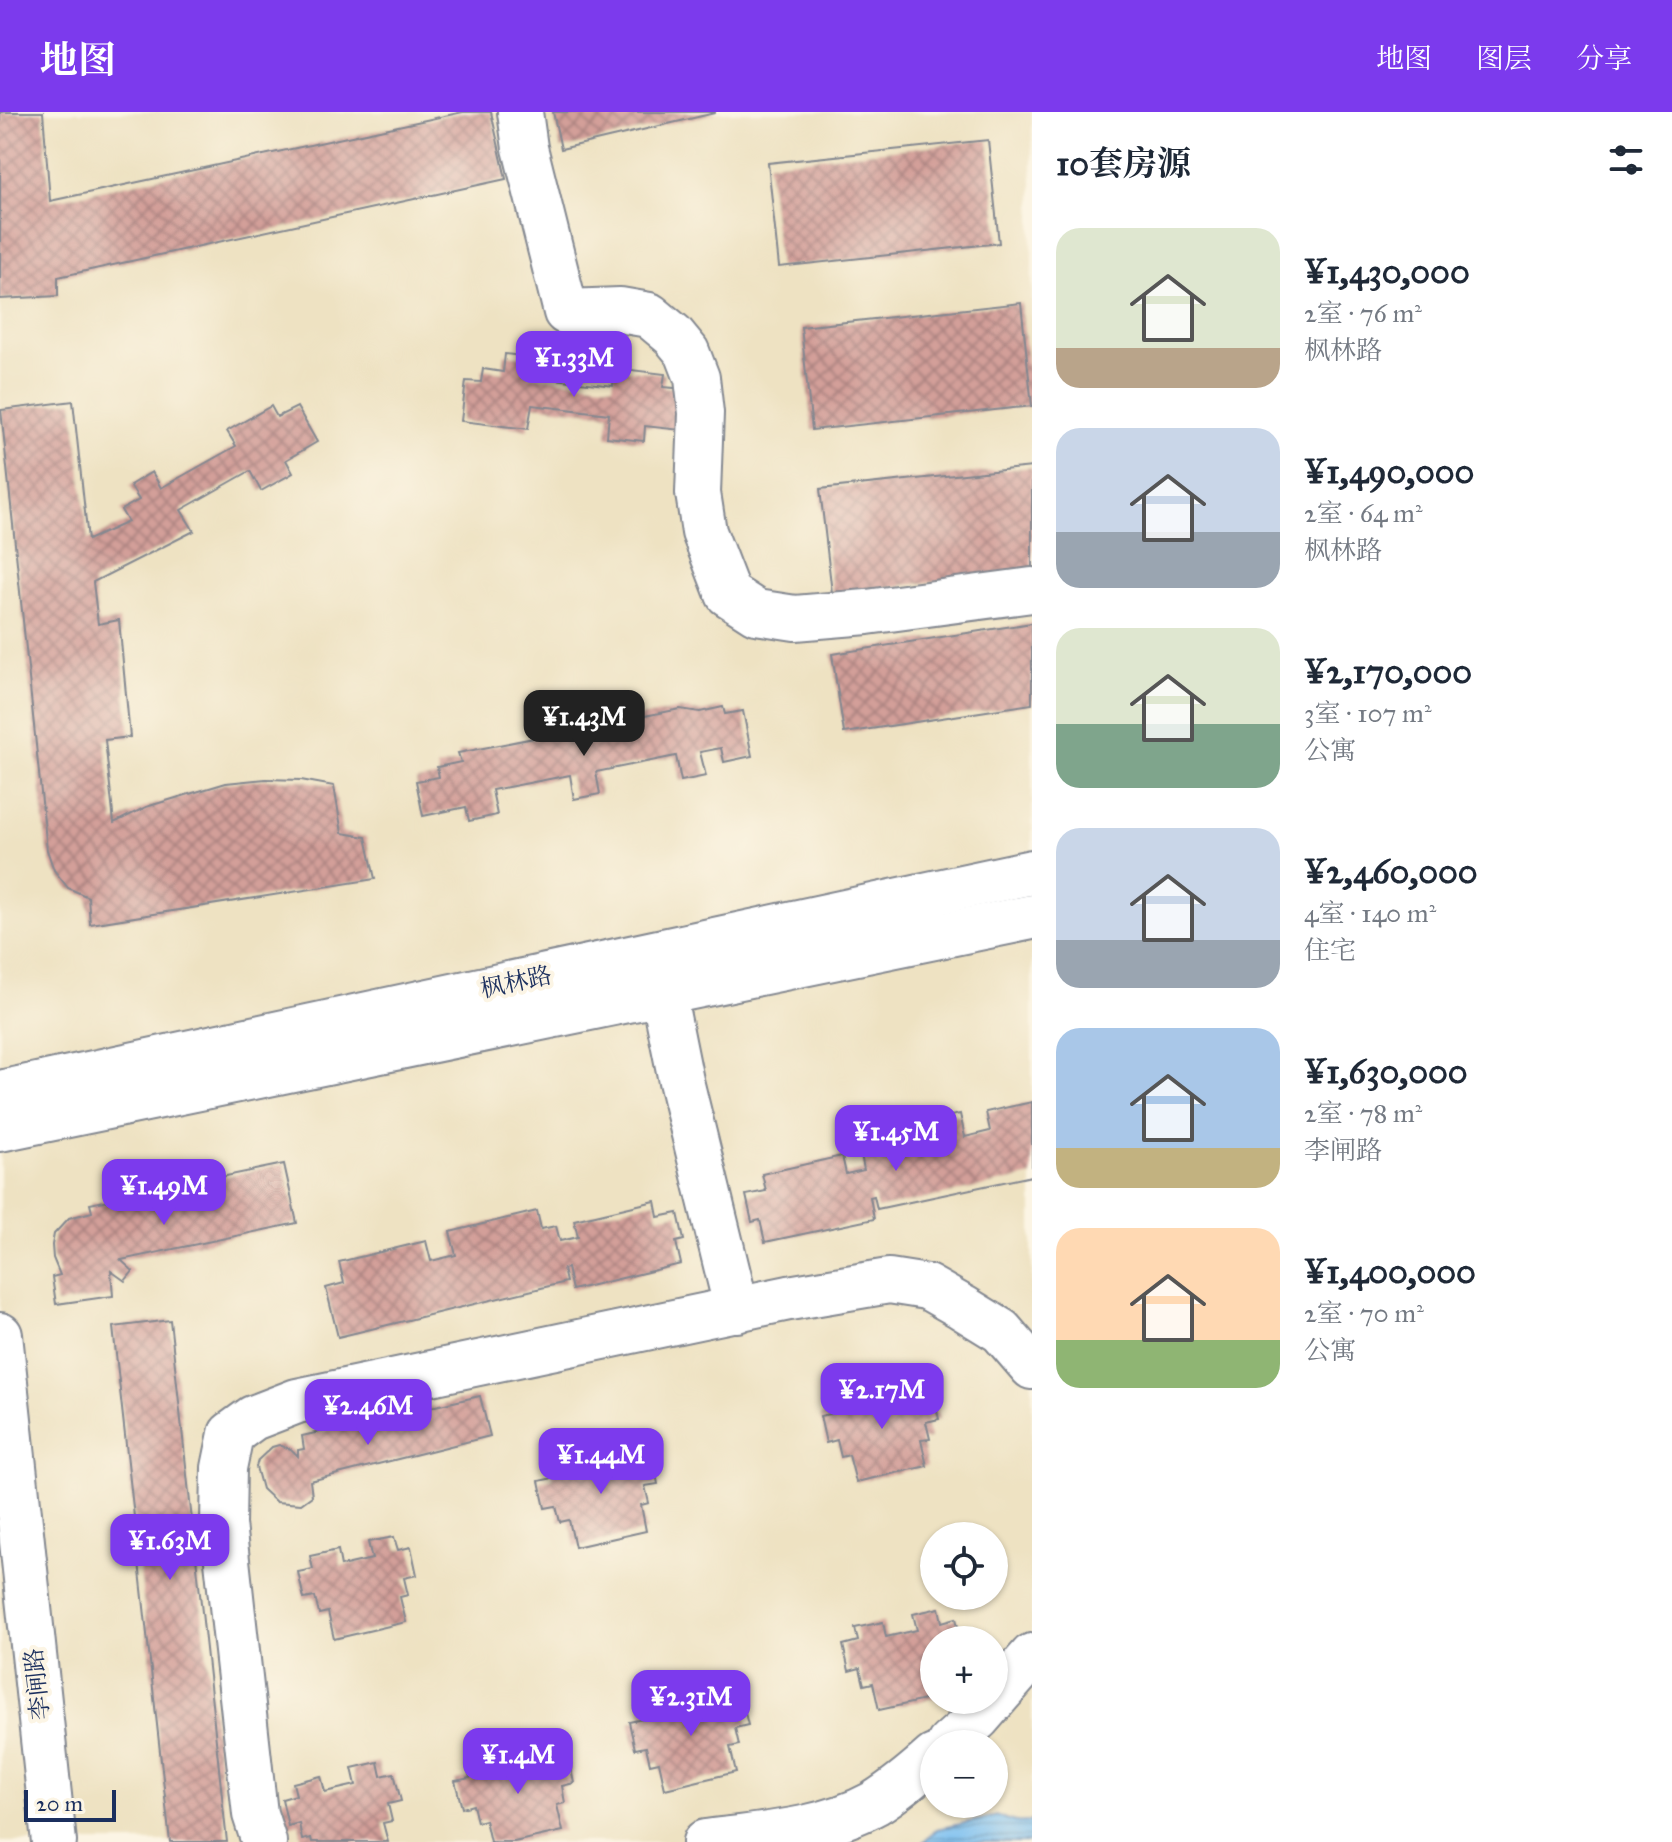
<!DOCTYPE html>
<html lang="zh">
<meta charset="utf-8">
<style>
:root{--surface:#fff;--page:#f2f2f3;--text:#1f2937;--muted:#747a83;--accent:#7c3aed}
body{margin:0;font-family:"IM FELL Great Primer","Noto Serif SC",serif;background:var(--page);color:var(--text);height:100vh;display:flex;flex-direction:column;font-size:30px;white-space:nowrap}
*{box-sizing:border-box;margin:0}
p{font-size:26px;color:var(--muted)}
.icon{flex:none;width:44px;height:44px;fill:none;stroke:currentColor;stroke-width:2;stroke-linecap:round;stroke-linejoin:round}
.map{position:relative;flex:1;overflow:hidden}
.panel{display:flex;flex-direction:column;background:var(--surface);width:640px}
.panel>*{flex:none}
.fabs{position:absolute;left:920px;top:1410px;display:grid;gap:16px}
.fabs a{display:grid;place-items:center;width:88px;height:88px;border-radius:50%;background:var(--surface);box-shadow:0 2px 6px #0004;font-size:40px}
.scale{position:absolute;left:24px;bottom:20px;width:92px;box-sizing:border-box;padding-left:8px;border:4px solid #1b2f5e;border-top:0;font-size:22px;line-height:28px;white-space:nowrap;color:#1b2f5e;-webkit-text-stroke:6px #fcf5e5;paint-order:stroke}
.price{position:absolute;translate:-50% -68px;padding:0 18px;border-radius:16px;background:var(--accent);color:#fff;font-size:26px;line-height:52px;filter:drop-shadow(0 2px 4px #0008)}
.price::after{content:'';position:absolute;left:50%;top:48px;width:24px;height:18px;margin-left:-12px;background:inherit;clip-path:polygon(0 0,100% 0,50% 100%)}
.price.selected{background:#222;color:#fff}
ul{padding:0;list-style:none}
li{display:flex;align-items:center;gap:24px;height:200px;padding:0 24px}
li span{display:grid;place-items:center;flex:none;width:224px;height:160px;border-radius:24px;color:#555}
li>.icon{margin-inline-start:auto}
span .icon{width:96px;height:96px;fill:#fffc;stroke-width:1}
li b{font-size:34px}
h2{display:flex;justify-content:space-between;align-items:center;height:96px;padding:0 24px;font-size:34px}
header{display:flex;align-items:center;gap:48px;box-sizing:border-box;height:112px;padding:0 40px;background:var(--accent);color:#fff}
header strong{font-size:38px}
nav{display:flex;gap:44px;margin-inline-start:auto;font-size:28px}
main{display:flex;flex:1;min-height:0}
.map>svg:first-child{display:block}
.water{fill:url(#water-rules);stroke:#4a77a8;stroke-width:2}
.building{fill:url(#building-cross-hatch)}
.lines{fill:none;stroke-linecap:round;stroke-linejoin:round}
.minor-casing{stroke:#848890;stroke-width:48}
.major-casing{stroke:#848890;stroke-width:48}
.minor{stroke:#fff;stroke-width:44}
.major{stroke:#fff;stroke-width:44}
.labels{text-anchor:middle;stroke-width:8;stroke-linejoin:round;paint-order:stroke}
.street-label{font-size:24px;fill:#1b2f5e;stroke:#fcf5e5}
</style>
<header>
<strong>地图</strong>
<nav><a>地图</a><a>图层</a><a>分享</a></nav>
</header>
<main>
<div class="map">
<svg width="1032" height="1730" viewBox="0 0 1032 1730">
<defs>
<pattern id="water-rules" width="6" height="5" patternUnits="userSpaceOnUse" patternTransform="scale(2)"><rect width="6" height="5" fill="#7abff1"/><path d="M0 2.5h6" fill="none" stroke="#639cc6"/></pattern>
<pattern id="building-cross-hatch" width="8" height="8" patternUnits="userSpaceOnUse" patternTransform="scale(2)"><rect width="8" height="8" fill="#d39f99"/><path d="M0 0l8 8M0 8l8-8" fill="none" stroke="#aa8280"/></pattern>
</defs>
<rect width="100%" height="100%" fill="#fcf5e5"/>
<filter id="ink" filterUnits="userSpaceOnUse"><feTurbulence type="fractalNoise" baseFrequency=".0125" numOctaves="2"/><feDisplacementMap in="SourceGraphic" scale="16" xChannelSelector="R" yChannelSelector="G"/><feConvolveMatrix kernelMatrix="1 2 1 2 8 2 1 2 1" color-interpolation-filters="sRGB"/></filter>
<filter id="wash" filterUnits="userSpaceOnUse"><feTurbulence type="fractalNoise" baseFrequency=".006" numOctaves="4" result="noise"/><feDisplacementMap in="SourceGraphic" scale="32" xChannelSelector="R" yChannelSelector="G"/><feGaussianBlur stdDeviation="1.8" result="paint"/><feColorMatrix in="noise" values="0 0 0 0 0 0 0 0 0 0 0 0 0 0 0 0 0 1.4 0 .05"/><feComposite in="paint" operator="in"/></filter>
<g filter="url(#wash)">
<rect width="100%" height="100%" fill="#eee2c2"/>
<path class="water" d="M998,1704C1010,1709 1019,1713 1032,1709V1730H923L937,1717Z"/>
<g id="blocks">
<g class="building">
<path d="M0,0H43L50,89L463,0H491L506,67L58,165V184L0,187Z"/>
<path d="M553,0H715V1L561,37Z"/>
<path d="M988,28L999,131L779,155L768,51Z"/>
<path d="M1021,191L1032,294L812,318L801,215Z"/>
<path d="M505,242L531,245L528,264L613,274L615,256L665,262L663,275L686,277L681,318L645,314L644,329L607,325L609,302L532,293L528,317L461,309L466,269L481,270L483,257L503,260Z"/>
<path d="M73,289L88,428L128,410L121,398L139,388L130,373L152,360L161,376L236,334L227,319L271,294L277,305L297,295L317,330L286,348L293,361L261,379L250,359L181,398L194,419L93,470L98,512L119,508L130,625L105,628L114,711L146,695L226,671L266,667L301,668L334,674L342,721L366,725L375,767L90,812L88,785L68,776L54,758L47,738L1,298Z"/>
<path d="M1032,355V459L832,481L820,377Z"/>
<path d="M1032,511V592L844,621L832,542Z"/>
<path d="M723,595L725,602L743,599L752,644L724,650L721,636L700,640L706,664L681,669L676,644L596,660L600,682L574,687L570,663L492,678L497,703L469,709L466,695L423,704L416,669L439,665L437,655L461,650L458,641L680,597L700,600Z"/>
<path d="M1032,990V1064L877,1097L874,1084L870,1085L874,1107L765,1130L760,1108L752,1110L746,1083L766,1079L762,1062L842,1044L846,1062L864,1058L861,1042L876,1039L872,1021L960,1002L965,1025L990,1019L986,1000Z"/>
<path d="M284,1052L297,1111L121,1148L133,1159L125,1169L111,1159L113,1184L56,1192L52,1165L60,1163L53,1146L52,1133L54,1122L69,1106L92,1100L90,1092Z"/>
<path d="M655,1089L658,1105L678,1101L684,1128L676,1130L681,1152L572,1178L567,1156L563,1157L566,1170L338,1225L326,1176L344,1171L339,1150L426,1129L431,1149L456,1143L450,1120L537,1099L541,1117L556,1114L560,1129L578,1125L574,1108Z"/>
<path d="M170,1208L195,1436L227,1730H170L113,1215Z"/>
<path d="M916,1268L919,1281L932,1278L939,1307L926,1310L930,1327L921,1328L927,1354L856,1370L849,1343L841,1345L837,1328L826,1331L820,1304L834,1301L831,1288L859,1281L863,1297L893,1290L890,1274Z"/>
<path d="M480,1284L490,1324L310,1369L312,1384L301,1392L276,1390L262,1377L256,1355L258,1348L272,1335L279,1333L291,1337L298,1344V1338L304,1337L302,1324Z"/>
<path d="M635,1333L638,1346L652,1343L658,1372L645,1374L649,1391L641,1393L646,1419L575,1435L569,1408L560,1410L556,1394L545,1396L539,1369L553,1366L550,1353L579,1346L582,1362L613,1355L609,1339Z"/>
<path d="M394,1425L398,1438L411,1435L417,1463L404,1466L408,1483L400,1485L406,1510L334,1527L328,1500L319,1502L315,1485L304,1487L298,1460L313,1457L310,1444L338,1438L341,1454L372,1447L368,1430Z"/>
<path d="M939,1496L942,1510L956,1506L961,1528H934V1586L879,1598L873,1571L864,1573L860,1556L849,1559L843,1533L858,1529L855,1516L883,1510L886,1525L917,1518L913,1502Z"/>
<path d="M725,1575L728,1588L741,1585L748,1613L735,1616L739,1633L730,1635L736,1660L665,1677L659,1650L650,1652L646,1635L635,1637L629,1610L643,1607L640,1594L668,1588L672,1604L702,1597L699,1581Z"/>
<path d="M551,1632L555,1646L568,1643L574,1671L562,1674L565,1691L557,1693L563,1719L514,1730H490L485,1708L477,1710L473,1693L462,1696L455,1669L470,1666L467,1653L495,1646L499,1662L529,1655L525,1639Z"/>
<path d="M378,1650L381,1664L394,1661L401,1689L388,1692L392,1709L383,1711L388,1730H312L311,1726L302,1728L299,1711L288,1714L282,1687L296,1683L293,1671L321,1664L325,1680L356,1673L352,1656Z"/>
</g>
</g>
</g>
<g filter="url(#ink)">
<use href="#blocks" fill-opacity="0" stroke="#848890" stroke-width="2"/>
<g class="lines">
<defs>
<g id="minor">
<path d="M520,0L525,36L566,200L620,198L649,203L673,223L687,240L697,266L701,301L698,381L704,420L728,482L756,500L795,506L867,500L1032,478"/>
<path d="M663,880L681,969L737,1198"/>
<path d="M0,1223L54,1730"/>
<path d="M949,1632L978,1606L1032,1544"/>
<path d="M264,1730L255,1702L223,1412L224,1356L231,1322L253,1306L297,1289L789,1186L889,1169L927,1175L962,1195L1001,1219L1032,1255"/>
<path d="M705,1730C761,1723 824,1719 875,1691C896,1678 916,1661 934,1645"/>
</g>
<g id="major">
<path d="M0,981L1032,760"/>
<path d="M0,1017L1032,805"/>
</g>
</defs>
<use href="#minor" class="minor-casing"/>
<use href="#major" class="major-casing"/>
<use href="#minor" class="minor"/>
<use href="#major" class="major"/>
</g>
</g>
<g class="labels">
<g class="street-label">
<text transform="translate(516 870) rotate(-12)" y="8">枫林路</text>
<text transform="translate(37 1572) rotate(-96)" y="8">李闸路</text>
</g>
</g>
</svg>
<div class="fabs">
<a><svg class="icon" aria-label="locate" viewBox="0 0 24 24"><circle cx="12" cy="12" r="6"/><path d="M12 2v4M12 18v4M2 12h4M18 12h4"/></svg></a>
<a>+</a>
<a>−</a>
</div>
<div class="scale">20 m</div>
<b class="price" style="left:574px;top:287px">¥1.33M</b>
<b class="price selected" style="left:584px;top:646px">¥1.43M</b>
<b class="price" style="left:896px;top:1061px">¥1.45M</b>
<b class="price" style="left:164px;top:1115px">¥1.49M</b>
<b class="price" style="left:882px;top:1319px">¥2.17M</b>
<b class="price" style="left:368px;top:1335px">¥2.46M</b>
<b class="price" style="left:601px;top:1384px">¥1.44M</b>
<b class="price" style="left:170px;top:1470px">¥1.63M</b>
<b class="price" style="left:691px;top:1626px">¥2.31M</b>
<b class="price" style="left:518px;top:1684px">¥1.4M</b>
</div>
<section class="panel">
<h2>10套房源<svg class="icon" aria-label="filters" viewBox="0 0 24 24"><path d="M4 7h16M4 17h16"/><circle cx="9" cy="7" r="2"/><circle cx="15" cy="17" r="2"/></svg></h2>
<ul>
<li><span style="background:linear-gradient(#dfe7d0 75%,#b9a48a 0)"><svg class="icon" aria-label="home" viewBox="0 0 24 24"><path d="M3 11l9-7 9 7M6 9v11h12V9"/></svg></span><div><b>¥1,430,000</b><p>2室 · 76 m²</p><p>枫林路</p></div></li>
<li><span style="background:linear-gradient(#c9d6e8 65%,#9aa5b1 0)"><svg class="icon" aria-label="home" viewBox="0 0 24 24"><path d="M3 11l9-7 9 7M6 9v11h12V9"/></svg></span><div><b>¥1,490,000</b><p>2室 · 64 m²</p><p>枫林路</p></div></li>
<li><span style="background:linear-gradient(#dfe7d0 60%,#7fa58c 0)"><svg class="icon" aria-label="home" viewBox="0 0 24 24"><path d="M3 11l9-7 9 7M6 9v11h12V9"/></svg></span><div><b>¥2,170,000</b><p>3室 · 107 m²</p><p>公寓</p></div></li>
<li><span style="background:linear-gradient(#c9d6e8 70%,#9aa5b1 0)"><svg class="icon" aria-label="home" viewBox="0 0 24 24"><path d="M3 11l9-7 9 7M6 9v11h12V9"/></svg></span><div><b>¥2,460,000</b><p>4室 · 140 m²</p><p>住宅</p></div></li>
<li><span style="background:linear-gradient(#a9c7e8 75%,#c2b280 0)"><svg class="icon" aria-label="home" viewBox="0 0 24 24"><path d="M3 11l9-7 9 7M6 9v11h12V9"/></svg></span><div><b>¥1,630,000</b><p>2室 · 78 m²</p><p>李闸路</p></div></li>
<li><span style="background:linear-gradient(#ffd9b3 70%,#8fb573 0)"><svg class="icon" aria-label="home" viewBox="0 0 24 24"><path d="M3 11l9-7 9 7M6 9v11h12V9"/></svg></span><div><b>¥1,400,000</b><p>2室 · 70 m²</p><p>公寓</p></div></li>
</ul>
</section>
</main>
